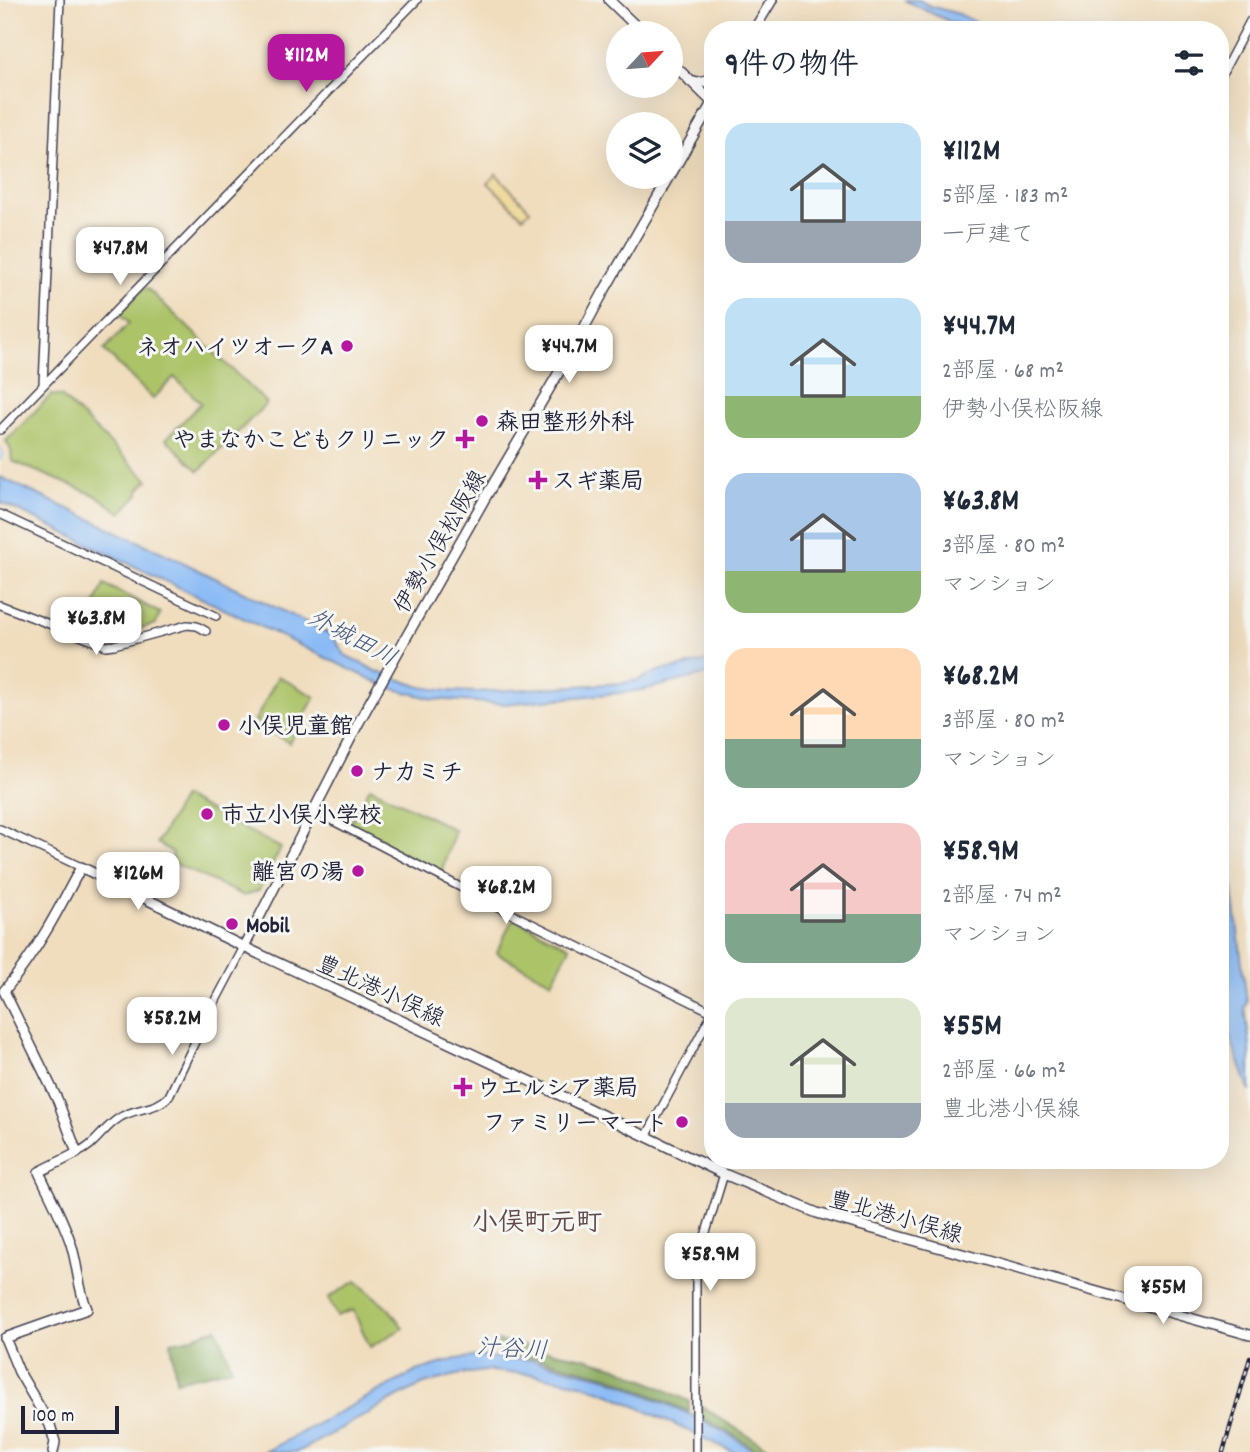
<!DOCTYPE html>
<html lang="ja">
<meta charset="utf-8">
<style>
:root{--surface:#fff;--page:#f6f6f7;--text:#1f2937;--muted:#747a83;--accent:#b5179e}
body{margin:0;font-family:Dekko,"Klee One",sans-serif;background:var(--page);color:var(--text);height:100vh;display:flex;flex-direction:column;font-size:26px;white-space:nowrap}
*{box-sizing:border-box;margin:0}
p{font-size:23px;color:var(--muted)}
.icon{flex:none;width:38px;height:38px;fill:none;stroke:currentColor;stroke-width:2;stroke-linecap:round;stroke-linejoin:round}
.map{position:relative;flex:1;overflow:hidden}
.drawer{position:absolute;left:704px;top:21px;width:525px;height:1148px;display:flex;flex-direction:column;background:var(--surface);border-radius:28px;box-shadow:0 7px 28px #0002}
.drawer>*{flex:none}
.needle{width:46px;rotate:64deg}
.tools{position:absolute;left:606px;top:21px;display:grid;gap:14px}
.tools a{display:grid;place-items:center;width:77px;height:77px;border-radius:50%;background:var(--surface);box-shadow:0 7px 28px #0002;font-size:35px}
.scale{position:absolute;left:21px;bottom:18px;width:98px;box-sizing:border-box;padding-left:7px;border:4px solid #22223b;border-top:0;font-size:19px;line-height:24px;white-space:nowrap;color:#22223b;-webkit-text-stroke:5px #f6f6f2;paint-order:stroke}
.price{position:absolute;translate:-50% -60px;padding:0 16px;border-radius:14px;background:#fff;color:#222;font-size:23px;line-height:46px;filter:drop-shadow(0 2px 4px #0008)}
.price::after{content:'';position:absolute;left:50%;top:42px;width:21px;height:16px;margin-left:-10px;background:inherit;clip-path:polygon(0 0,100% 0,50% 100%)}
.price.current{background:var(--accent);color:#fff}
ul{padding:0;list-style:none}
li{display:flex;align-items:center;gap:21px;height:175px;padding:0 21px}
li span{display:grid;place-items:center;flex:none;width:196px;height:140px;border-radius:21px;color:#555}
li>.icon{margin-inline-start:auto}
span .icon{width:84px;height:84px;fill:#fffc;stroke-width:1}
li b{font-size:30px}
h2{display:flex;justify-content:space-between;align-items:center;height:84px;padding:0 21px;font-size:30px}
.map>svg:first-child{display:block}
.green{fill:#acc368;stroke:#677252;stroke-width:2}
.forest{fill:#89a95c;stroke:#56664c;stroke-width:2}
.sand{fill:#eeda9e;stroke:#887e6c;stroke-width:2}
.water{fill:#89baf5;stroke:#566e98;stroke-width:2}
.lines{fill:none;stroke-linecap:round;stroke-linejoin:round}
.stream{stroke:#89baf5;stroke-width:2}
.minor-casing{stroke:#413e4f;stroke-width:10}
.major-casing{stroke:#413e4f;stroke-width:12}
.minor{stroke:#fff;stroke-width:7}
.major{stroke:#fff;stroke-width:9}
.rail-casing{stroke:#22223b;stroke-width:4.5}
.rail{stroke:#f6f6f2;stroke-width:2;stroke-dasharray:5;stroke-linecap:butt}
.poi-dot{fill:#b5179e;stroke:#f6f6f2;stroke-width:2.5}
.labels{text-anchor:middle;stroke-width:6;stroke-linejoin:round;paint-order:stroke}
.poi-label{font-size:23px;font-weight:bold;fill:#22223b;stroke:#f6f6f2;text-anchor:start}
.street-label{font-size:23px;fill:#22223b;stroke:#f6f6f2}
.water-label{font-size:24px;font-style:italic;fill:#46577c;stroke:#f6f6f2}
.quarter-label{font-size:26px;font-weight:bold;fill:#624a4b;stroke:#f6f6f2}
</style>
<div class="map">
<svg width="1250" height="1452" viewBox="0 0 1250 1452">
<rect width="100%" height="100%" fill="#f6f6f2"/>
<filter id="ink" filterUnits="userSpaceOnUse"><feTurbulence type="fractalNoise" baseFrequency=".0143" numOctaves="2"/><feDisplacementMap in="SourceGraphic" scale="14" xChannelSelector="R" yChannelSelector="G"/><feConvolveMatrix kernelMatrix="1 2 1 2 8 2 1 2 1" color-interpolation-filters="sRGB"/></filter>
<filter id="wash" filterUnits="userSpaceOnUse"><feTurbulence type="fractalNoise" baseFrequency=".00686" numOctaves="4" result="noise"/><feDisplacementMap in="SourceGraphic" scale="28" xChannelSelector="R" yChannelSelector="G"/><feGaussianBlur stdDeviation="1.57" result="paint"/><feColorMatrix in="noise" values="0 0 0 0 0 0 0 0 0 0 0 0 0 0 0 0 0 1.4 0 .05"/><feComposite in="paint" operator="in"/></filter>
<g filter="url(#wash)">
<rect width="100%" height="100%" fill="#f0ddbe"/>
<g class="green">
<path d="M144,288H147L267,403L199,471L166,439L201,403L174,377L153,399L104,350L129,323L119,314Z"/>
<path d="M51,395L61,396L148,480L139,490V494L121,513L97,496L12,461L11,450L6,441Z"/>
<path d="M104,584L160,613L156,624L134,630L131,625L125,627L109,619L101,633L86,627Z"/>
<path d="M278,676L315,697L289,743L255,721Z"/>
<path d="M370,787L455,830L441,873L348,827Z"/>
<path d="M183,797L281,848L259,890L244,896L171,862L173,853L157,843Z"/>
<path d="M515,919L570,947L552,982L498,954L497,952L512,920Z"/>
<path d="M356,1281L390,1310L403,1328L370,1347L353,1310L337,1316L328,1298Z"/>
</g>
<g class="forest">
<path d="M217,1328L232,1368L176,1381L171,1342L187,1339Z"/>
<path d="M498,1341L585,1358L617,1367L689,1401V1412L611,1377L536,1358L500,1354Z"/>
<path d="M702,1406L721,1419L775,1452H759L737,1437L702,1418Z"/>
</g>
<path class="sand" d="M496,174L530,210L523,217L488,183Z"/>
<g class="water">
<path d="M904,0H919L930,6L959,14L981,25L997,30H967Z"/>
<path d="M0,477L170,556L332,635L345,655L378,672L421,687L448,691L476,692L623,683L638,680L661,670L672,669L712,660V673L647,689L629,692L504,704L433,699L387,687L0,502Z"/>
<path d="M1220,827L1225,839L1228,853L1247,1002L1245,1008L1250,1046V1092L1226,1026L1220,993Z"/>
<path d="M480,1356L532,1360L608,1378L700,1419L736,1439L755,1452H733L612,1395L581,1384L531,1374L484,1371L456,1375L424,1384L405,1393L298,1452H265L371,1395L417,1371L456,1359Z"/>
</g>
<g class="lines">
<path class="stream" d="M0,447L2,454L0,460"/>
</g>
</g>
<g filter="url(#ink)">
<g class="lines">
<defs>
<g id="minor">
<path d="M1220,78L1250,21"/>
<path d="M43,384L60,0"/>
<path d="M0,430L417,0"/>
<path d="M0,514L216,616"/>
<path d="M0,605L106,646L114,645L187,625L197,626L206,631"/>
<path d="M314,811L512,914L712,1012"/>
<path d="M0,829L81,867"/>
<path d="M646,1137L712,1013"/>
<path d="M77,1153C95,1146 103,1128 119,1118C135,1107 156,1111 169,1096L205,1021L244,947"/>
<path d="M696,1452V1274L700,1252L724,1174"/>
</g>
<g id="major">
<path d="M609,0L643,33"/>
<path d="M754,30L772,0"/>
<path d="M670,61L712,102"/>
<path d="M690,81L698,83L712,80"/>
<path d="M244,947L577,1103L724,1174L817,1213L1250,1335"/>
<path d="M53,1452L55,1442L50,1425L19,1372L5,1338L87,1309C78,1289 78,1266 71,1244C63,1219 50,1196 39,1172L77,1153L58,1101L4,991C36,953 58,911 81,867L244,947L359,722L404,641L485,498L575,345L604,291L712,103"/>
</g>
</defs>
<use href="#minor" class="minor-casing"/>
<use href="#major" class="major-casing"/>
<use href="#minor" class="minor"/>
<use href="#major" class="major"/>
<defs>
<path id="rail" d="M1223,1452L1250,1358"/>
</defs>
<use href="#rail" class="rail-casing"/>
<use href="#rail" class="rail"/>
</g>
</g>
<g class="poi-dot">
<circle cx="347" cy="346" r="7"/>
<circle cx="482" cy="421" r="7"/>
<path d="M461.5 428.5h7v7h7v7h-7v7h-7v-7h-7v-7h7z"/>
<path d="M534.5 469.5h7v7h7v7h-7v7h-7v-7h-7v-7h7z"/>
<circle cx="224" cy="725" r="7"/>
<circle cx="357" cy="771" r="7"/>
<circle cx="207" cy="814" r="7"/>
<circle cx="358" cy="871" r="7"/>
<circle cx="232" cy="924" r="7"/>
<path d="M459.5 1076.5h7v7h7v7h-7v7h-7v-7h-7v-7h7z"/>
<circle cx="682" cy="1122" r="7"/>
</g>
<g class="labels">
<g class="poi-label">
<text x="333" y="354" text-anchor="end">ネオハイツオークA</text>
<text x="496" y="429">森田整形外科</text>
<text x="449" y="447" text-anchor="end">やまなかこどもクリニック</text>
<text x="552" y="488">スギ薬局</text>
<text x="238" y="733">小俣児童館</text>
<text x="371" y="779">ナカミチ</text>
<text x="221" y="822">市立小俣小学校</text>
<text x="344" y="879" text-anchor="end">離宮の湯</text>
<text x="246" y="932">Mobil</text>
<text x="477" y="1095">ウエルシア薬局</text>
<text x="668" y="1130" text-anchor="end">ファミリーマート</text>
</g>
<g class="street-label">
<text transform="translate(439 541) rotate(-60)" y="8">伊勢小俣松阪線</text>
<text transform="translate(381 990) rotate(25)" y="8">豊北港小俣線</text>
<text transform="translate(896 1216) rotate(16)" y="8">豊北港小俣線</text>
</g>
<g class="water-label">
<text transform="translate(353 637) rotate(28)" y="8">外城田川</text>
<text transform="translate(512 1348) rotate(3)" y="8">汁谷川</text>
</g>
<g class="quarter-label">
<text x="537" y="1230">小俣町元町</text>
</g>
</g>
</svg>
<div class="tools">
<a><svg class="needle" viewBox="-14 -14 28 28"><path d="M0-13l5 13h-10z" fill="#e53935"/><path d="M0 13l5-13h-10z" fill="#747a83"/></svg></a>
<a><svg class="icon" aria-label="layers" viewBox="0 0 24 24"><path d="M12 4l9 5-9 5-9-5zM3 14l9 5 9-5"/></svg></a>
</div>
<div class="scale">100 m</div>
<b class="price current" style="left:306px;top:94px">¥112M</b>
<b class="price" style="left:120px;top:287px">¥47.8M</b>
<b class="price" style="left:569px;top:385px">¥44.7M</b>
<b class="price" style="left:96px;top:657px">¥63.8M</b>
<b class="price" style="left:138px;top:912px">¥126M</b>
<b class="price" style="left:506px;top:926px">¥68.2M</b>
<b class="price" style="left:172px;top:1057px">¥58.2M</b>
<b class="price" style="left:710px;top:1293px">¥58.9M</b>
<b class="price" style="left:1163px;top:1326px">¥55M</b>
<section class="drawer">
<h2>9件の物件<svg class="icon" aria-label="filters" viewBox="0 0 24 24"><path d="M4 7h16M4 17h16"/><circle cx="9" cy="7" r="2"/><circle cx="15" cy="17" r="2"/></svg></h2>
<ul>
<li><span style="background:linear-gradient(#bfe0f5 70%,#9aa5b1 0)"><svg class="icon" aria-label="home" viewBox="0 0 24 24"><path d="M3 11l9-7 9 7M6 9v11h12V9"/></svg></span><div><b>¥112M</b><p>5部屋 · 183 m²</p><p>一戸建て</p></div></li>
<li><span style="background:linear-gradient(#bfe0f5 70%,#8fb573 0)"><svg class="icon" aria-label="home" viewBox="0 0 24 24"><path d="M3 11l9-7 9 7M6 9v11h12V9"/></svg></span><div><b>¥44.7M</b><p>2部屋 · 68 m²</p><p>伊勢小俣松阪線</p></div></li>
<li><span style="background:linear-gradient(#a9c7e8 70%,#8fb573 0)"><svg class="icon" aria-label="home" viewBox="0 0 24 24"><path d="M3 11l9-7 9 7M6 9v11h12V9"/></svg></span><div><b>¥63.8M</b><p>3部屋 · 80 m²</p><p>マンション</p></div></li>
<li><span style="background:linear-gradient(#ffd9b3 65%,#7fa58c 0)"><svg class="icon" aria-label="home" viewBox="0 0 24 24"><path d="M3 11l9-7 9 7M6 9v11h12V9"/></svg></span><div><b>¥68.2M</b><p>3部屋 · 80 m²</p><p>マンション</p></div></li>
<li><span style="background:linear-gradient(#f6c9c9 65%,#7fa58c 0)"><svg class="icon" aria-label="home" viewBox="0 0 24 24"><path d="M3 11l9-7 9 7M6 9v11h12V9"/></svg></span><div><b>¥58.9M</b><p>2部屋 · 74 m²</p><p>マンション</p></div></li>
<li><span style="background:linear-gradient(#dfe7d0 75%,#9aa5b1 0)"><svg class="icon" aria-label="home" viewBox="0 0 24 24"><path d="M3 11l9-7 9 7M6 9v11h12V9"/></svg></span><div><b>¥55M</b><p>2部屋 · 66 m²</p><p>豊北港小俣線</p></div></li>
</ul>
</section>
</div>
